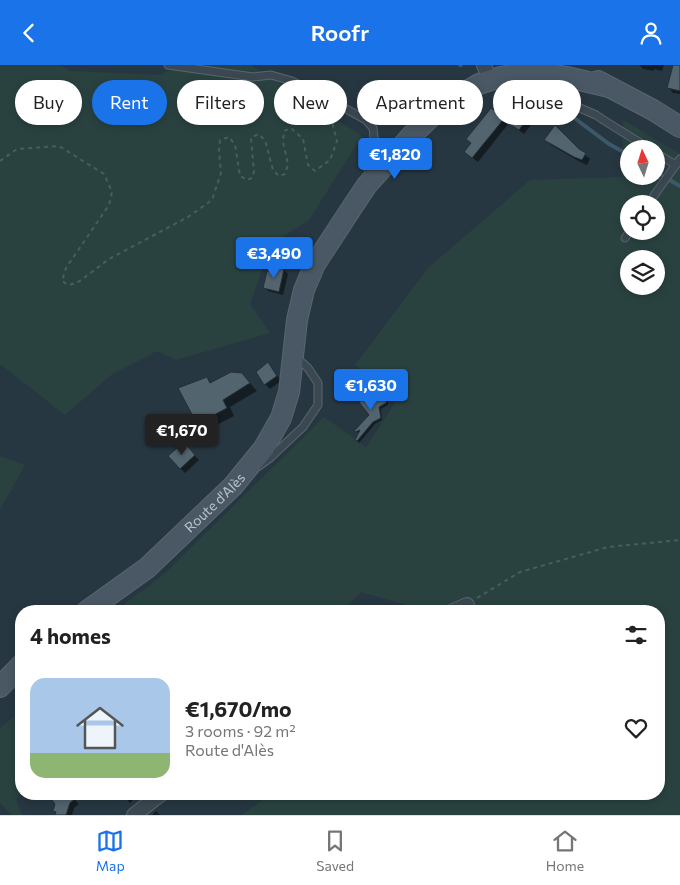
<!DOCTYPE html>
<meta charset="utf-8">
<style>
:root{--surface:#fff;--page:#f2f2f2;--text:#222;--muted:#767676;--line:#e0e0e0;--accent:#1a73e8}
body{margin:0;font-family:Commissioner,sans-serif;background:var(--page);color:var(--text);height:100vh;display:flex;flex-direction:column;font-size:19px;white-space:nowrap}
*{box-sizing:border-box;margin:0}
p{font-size:16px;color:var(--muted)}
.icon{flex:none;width:28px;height:28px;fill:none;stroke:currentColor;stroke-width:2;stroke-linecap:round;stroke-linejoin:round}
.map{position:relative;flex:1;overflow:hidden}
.side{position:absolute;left:15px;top:540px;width:650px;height:195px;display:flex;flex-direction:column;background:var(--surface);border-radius:20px;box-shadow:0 2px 8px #0003}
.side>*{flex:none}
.banner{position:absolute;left:15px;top:15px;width:650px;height:45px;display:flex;gap:10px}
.needle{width:32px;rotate:356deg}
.tools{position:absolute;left:620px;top:75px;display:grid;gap:10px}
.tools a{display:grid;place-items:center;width:45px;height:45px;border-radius:50%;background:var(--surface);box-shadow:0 2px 8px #0003;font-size:25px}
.price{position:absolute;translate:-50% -42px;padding:0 11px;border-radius:5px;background:var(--accent);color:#fff;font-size:16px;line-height:32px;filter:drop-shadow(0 1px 2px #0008)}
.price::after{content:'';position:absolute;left:50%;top:30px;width:15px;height:11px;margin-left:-8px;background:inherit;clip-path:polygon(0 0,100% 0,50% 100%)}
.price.selected{background:#222;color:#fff}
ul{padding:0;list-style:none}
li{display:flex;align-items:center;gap:15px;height:125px;padding:0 15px}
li+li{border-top:1px solid var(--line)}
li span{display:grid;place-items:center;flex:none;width:140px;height:100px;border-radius:15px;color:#555}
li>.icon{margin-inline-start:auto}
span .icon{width:60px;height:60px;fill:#fffc;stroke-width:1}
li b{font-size:21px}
h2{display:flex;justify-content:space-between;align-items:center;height:60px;padding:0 15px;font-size:21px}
.tag{padding:0 18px;border-radius:22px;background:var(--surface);box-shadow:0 2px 8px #0003;font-size:18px;line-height:45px}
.tag.selected{background:var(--accent);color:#fff}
header{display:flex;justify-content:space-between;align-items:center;height:65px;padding:0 15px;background:var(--accent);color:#fff;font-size:22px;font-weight:600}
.dock{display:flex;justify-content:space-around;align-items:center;height:70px;border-top:1px solid var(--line);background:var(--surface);font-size:14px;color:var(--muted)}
.dock a{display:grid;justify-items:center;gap:2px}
.dock .selected{color:var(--accent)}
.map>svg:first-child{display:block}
.green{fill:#294240;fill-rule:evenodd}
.shadow{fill:#0007}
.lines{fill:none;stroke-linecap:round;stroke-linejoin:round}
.stream{stroke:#3d5869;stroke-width:4}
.building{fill:#52646e;stroke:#222f38}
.service-casing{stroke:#59666e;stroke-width:9}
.minor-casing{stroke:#59666e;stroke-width:16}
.secondary-casing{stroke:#59666e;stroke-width:22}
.path{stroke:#475e5c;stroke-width:2;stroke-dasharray:4 4;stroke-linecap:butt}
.service{stroke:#3b4851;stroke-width:7}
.minor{stroke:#3b4851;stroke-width:14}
.secondary{stroke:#495864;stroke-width:20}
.labels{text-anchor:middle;stroke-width:4;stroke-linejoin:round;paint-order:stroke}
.street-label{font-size:14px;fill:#b8c3cb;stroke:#202d36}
</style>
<header><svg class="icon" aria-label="back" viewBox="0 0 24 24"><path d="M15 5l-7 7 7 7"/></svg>Roofr<svg class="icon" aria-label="person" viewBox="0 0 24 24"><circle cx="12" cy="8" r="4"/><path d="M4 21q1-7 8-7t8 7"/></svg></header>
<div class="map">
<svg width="680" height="750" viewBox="0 0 680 750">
<rect width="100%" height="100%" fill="#273741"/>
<g class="green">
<path d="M0,0H60L70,6L160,10L180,0H251L362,71L309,155L271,179L250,239L270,268L176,295L157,286L111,310L65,350L0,299Z"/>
<path d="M623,55L680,89V750H241L271,729H659V546H407L403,539L361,527L342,546H115L162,511L324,352L366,382L397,335L355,300L428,203L530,115L622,112ZM629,84H656V111H629ZM629,139H656V166H629ZM629,194H656V221H629Z"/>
<path d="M0,391L25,400L0,445Z"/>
<path d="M21,646V727L16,735L22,750H12L0,738V663Z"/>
</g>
<g class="shadow">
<path d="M639,0H664L662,6L654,4V6L643,4Z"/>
<path d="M680,2V29L673,28L669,23Z"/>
<path d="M535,43L540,48L524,69L509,58L478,97L470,91L472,78L503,54Z"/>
<path d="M546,75L579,85L590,94L587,100L580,97L551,80Z"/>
<path d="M284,205L288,209L283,230L268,226L265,222Z"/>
<path d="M268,299L273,304L281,316L270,324L265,319Z"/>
<path d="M207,313L212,318L249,317L257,326L230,342L234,351L205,366L198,358Z"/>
<path d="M386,334L388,337V340L381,344L382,355L375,359L359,378L356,375L359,369L356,366Z"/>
<path d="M184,379L199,395L185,408L170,392Z"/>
<path d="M58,729H73L75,732L73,733L79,739L74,743L72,750H56L57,748L54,745L56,739L52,734Z"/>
<path d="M122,729H139L130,738Z"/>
<path d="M156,746L160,750H152Z"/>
</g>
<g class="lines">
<g class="stream">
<path d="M460,0H461"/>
<path d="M517,16L545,31L609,79L629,90"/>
<path d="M656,107L680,121"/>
</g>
</g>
<g class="building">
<path d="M673,0H680V26L667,23Z"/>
<path d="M520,30L536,42L519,65L503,55L472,93L464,87L471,78L466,74L491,43L503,52Z"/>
<path d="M555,60L579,84L586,88L582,95L574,92L544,75Z"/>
<path d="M272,202L284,204L279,227L263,223L267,206H271Z"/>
<path d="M268,297L277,311L264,320L256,307Z"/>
<path d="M231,307L242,308L250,318L223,335L227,343L197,359L178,323L207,312L210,318Z"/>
<path d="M377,326L379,329L384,330L387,334L386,338L379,342L381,353L373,357L357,376L355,375L360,365L355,367L354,366L369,350L359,337L369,330L370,331Z"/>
<path d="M184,377L195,390L180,404L168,391Z"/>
<path d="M56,729H71L75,734L70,738L66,750H55L56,747L53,746L55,739L51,734Z"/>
</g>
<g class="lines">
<defs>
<g id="service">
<path d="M168,0L253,12L271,10L292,16L319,29L366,55L373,63L374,72L370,90L368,112"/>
<path d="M543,45L550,39L559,34L596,50L605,56L650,84"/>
<path d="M656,88L676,100"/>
<path d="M648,139L680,94"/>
<path d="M625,173L630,166"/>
<path d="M259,401L270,393L303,362L318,340V318L308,303L296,292"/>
</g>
<g id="minor">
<path d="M484,0L486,5"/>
<path d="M453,546L467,540"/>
<path d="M134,750L161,729"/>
</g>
<g id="secondary">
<path d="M598,16L653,45L680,62"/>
<path id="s1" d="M87,546L147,503L233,421L264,383L281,353L289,327L297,255L304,225L315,199L353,141L367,120L412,70L436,47L457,32L479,19L501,12L521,8H542L567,12L609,22"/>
<path d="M0,622L21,600"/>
</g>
</defs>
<use href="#service" class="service-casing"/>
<use href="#minor" class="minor-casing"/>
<use href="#secondary" class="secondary-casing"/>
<g class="path">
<path d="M0,96L17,84L59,81L104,109L112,127L109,140L66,203L62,216L68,220L77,218L109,194L188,152L212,135L221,108L219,86L220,75L229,72L235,80L240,111L247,115L252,113L254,107L251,73L258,69L265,75L273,105L279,111L285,109L288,99L283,77L284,66L291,63L303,74L308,100L315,106L330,95L337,76L331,53L310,41L311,36"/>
<path d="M477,533L520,507L608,482L680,475"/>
</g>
<use href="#service" class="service"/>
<use href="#minor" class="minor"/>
<use href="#secondary" class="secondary"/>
</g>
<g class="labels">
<g class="street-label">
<text dy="5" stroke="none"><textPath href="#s1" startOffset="168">Route d'Alès</textPath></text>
</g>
</g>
</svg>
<div class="tools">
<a><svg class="needle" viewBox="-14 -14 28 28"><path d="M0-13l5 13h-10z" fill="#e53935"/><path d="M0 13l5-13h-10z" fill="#767676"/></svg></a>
<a><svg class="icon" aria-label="locate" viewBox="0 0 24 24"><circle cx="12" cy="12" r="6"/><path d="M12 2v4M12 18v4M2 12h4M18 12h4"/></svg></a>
<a><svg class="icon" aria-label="layers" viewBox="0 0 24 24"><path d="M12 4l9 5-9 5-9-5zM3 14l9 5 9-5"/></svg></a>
</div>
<b class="price" style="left:395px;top:115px">€1,820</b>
<b class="price" style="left:274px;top:214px">€3,490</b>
<b class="price" style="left:371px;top:346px">€1,630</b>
<b class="price selected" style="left:182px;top:391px">€1,670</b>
<div class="banner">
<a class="tag">Buy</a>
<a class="tag selected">Rent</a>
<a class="tag">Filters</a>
<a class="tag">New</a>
<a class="tag">Apartment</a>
<a class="tag">House</a>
</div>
<section class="side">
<h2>4 homes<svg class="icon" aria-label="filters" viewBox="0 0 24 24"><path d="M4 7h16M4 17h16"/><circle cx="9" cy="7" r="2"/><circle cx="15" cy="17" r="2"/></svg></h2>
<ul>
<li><span style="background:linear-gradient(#a9c7e8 75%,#8fb573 0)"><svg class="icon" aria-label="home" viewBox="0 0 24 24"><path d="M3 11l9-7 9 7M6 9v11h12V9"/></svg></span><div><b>€1,670/mo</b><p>3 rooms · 92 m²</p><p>Route d'Alès</p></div><svg class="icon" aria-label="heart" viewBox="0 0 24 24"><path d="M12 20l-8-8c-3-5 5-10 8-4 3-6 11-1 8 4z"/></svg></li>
</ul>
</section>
</div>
<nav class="dock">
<a class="selected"><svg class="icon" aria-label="map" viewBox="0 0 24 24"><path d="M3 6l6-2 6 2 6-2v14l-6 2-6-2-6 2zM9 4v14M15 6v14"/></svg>Map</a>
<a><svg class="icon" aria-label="saved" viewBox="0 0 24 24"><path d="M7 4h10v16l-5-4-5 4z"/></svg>Saved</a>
<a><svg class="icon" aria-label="home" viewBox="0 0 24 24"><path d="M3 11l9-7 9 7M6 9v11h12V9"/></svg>Home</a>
</nav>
